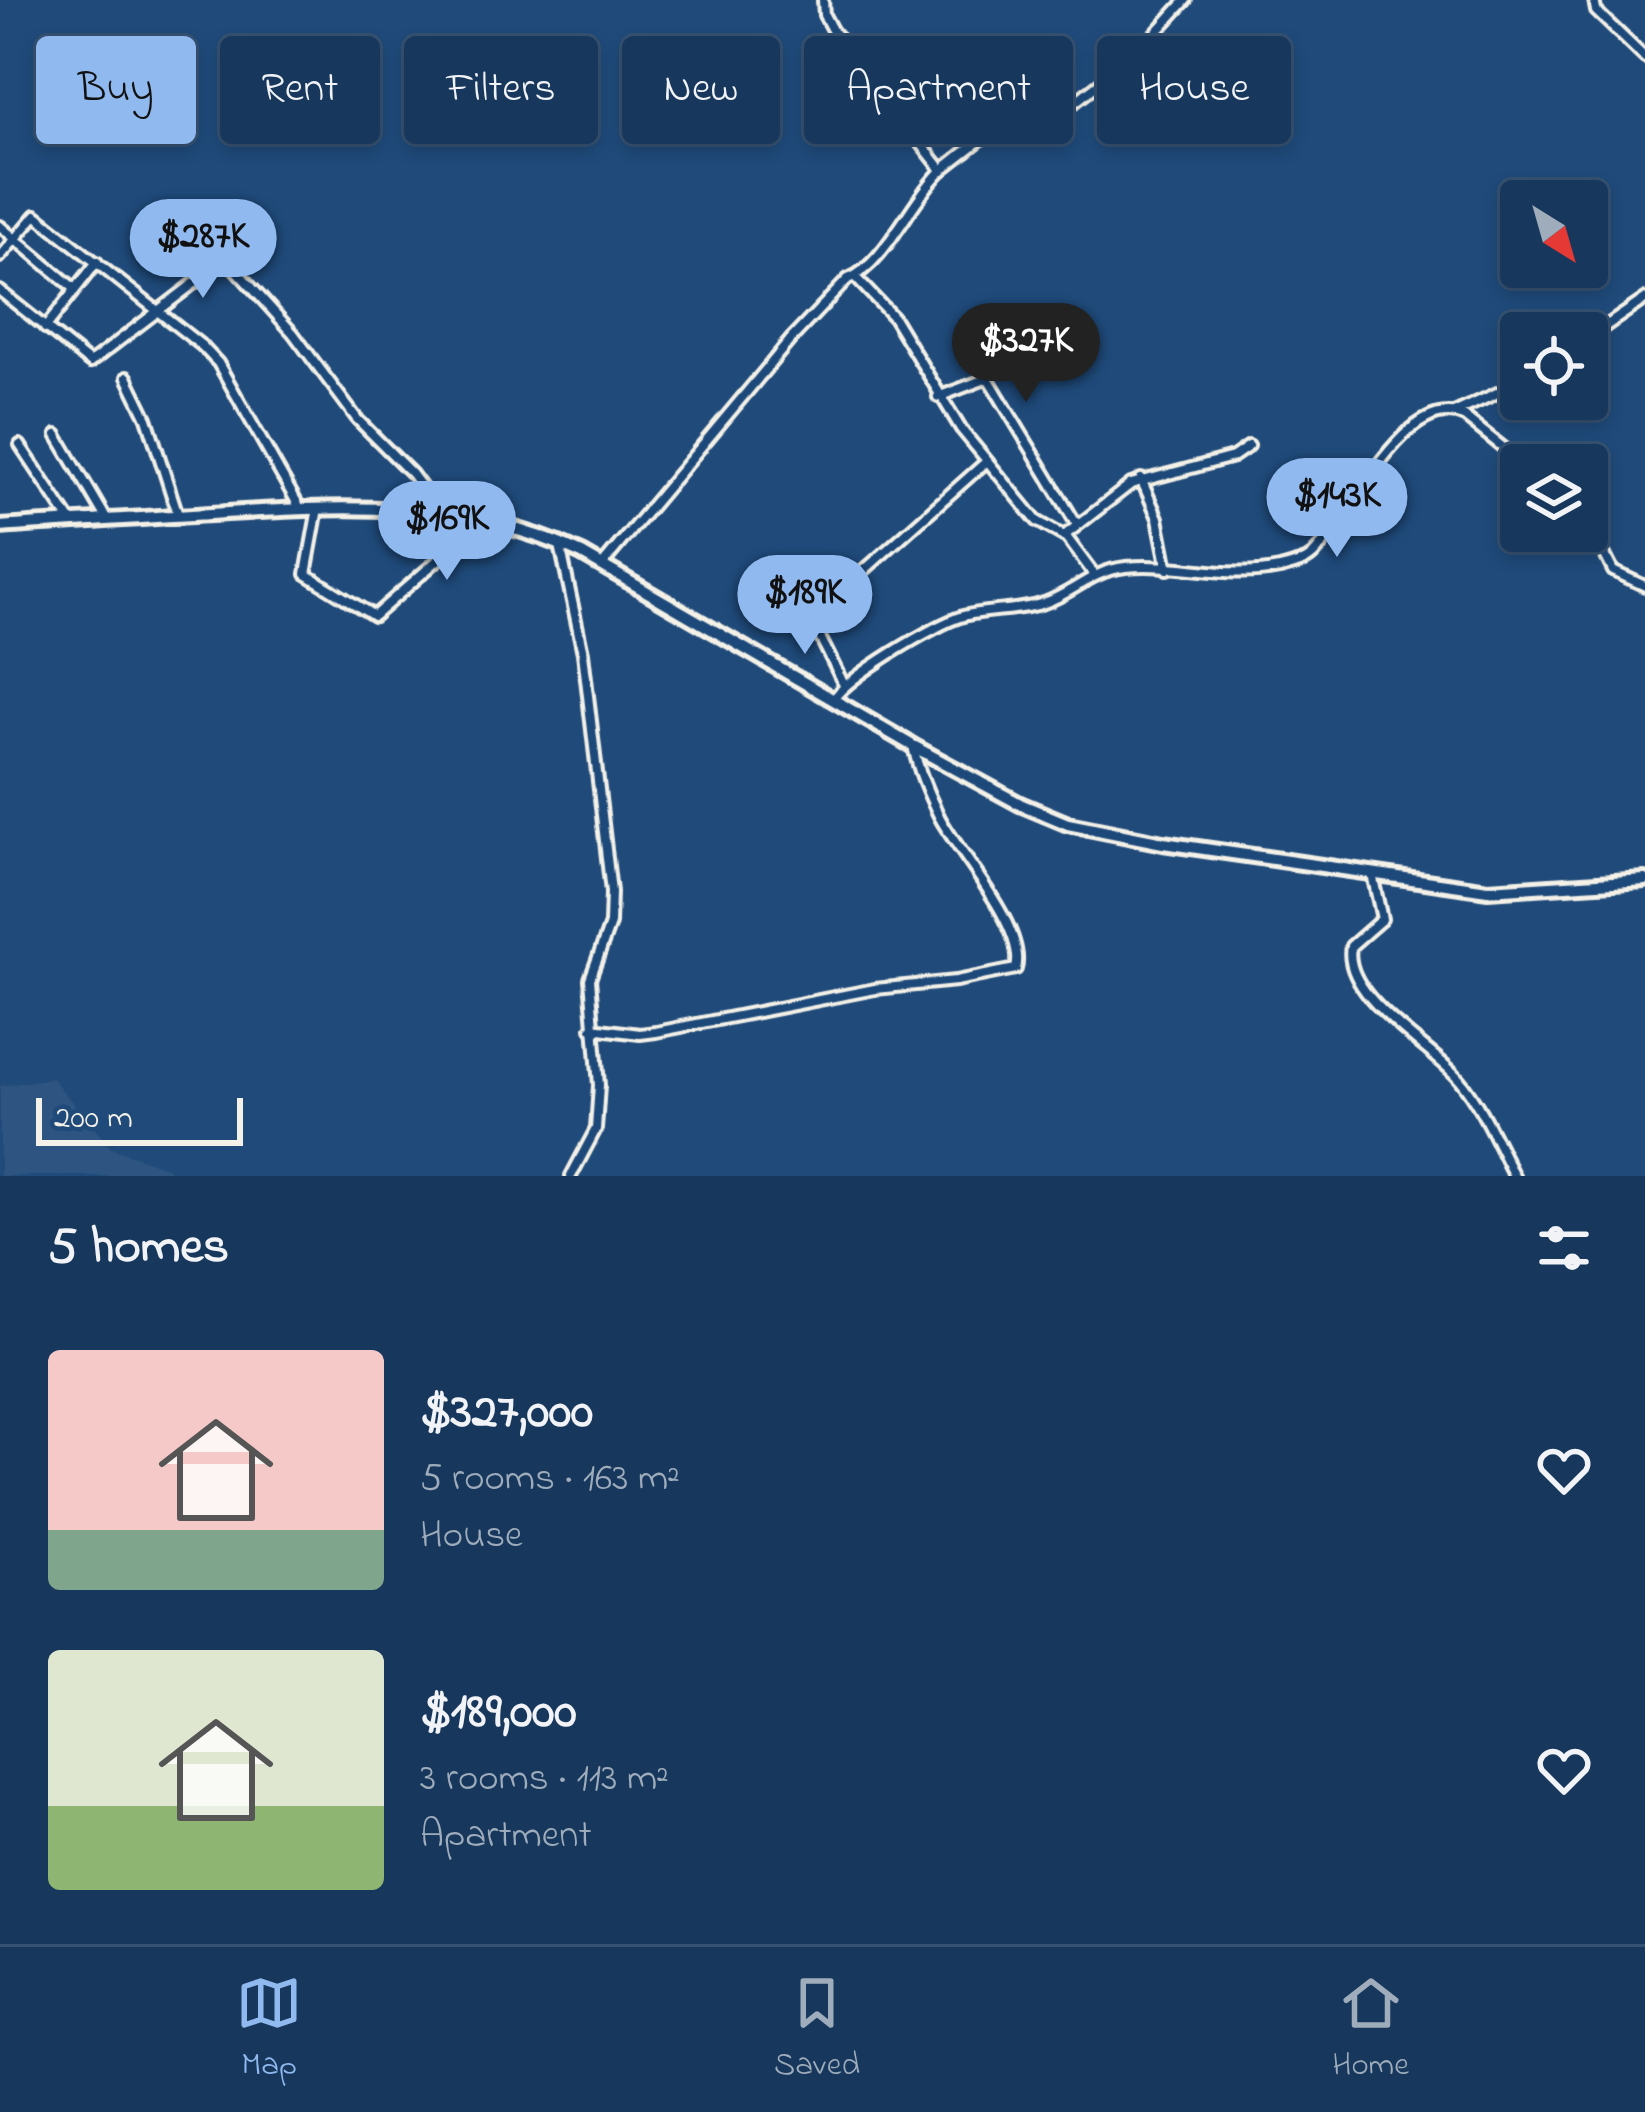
<!DOCTYPE html>
<meta charset="utf-8">
<style>
:root{--surface:#17385c;--page:#203f62;--text:#f1f3f6;--muted:#9eacbb;--line:#365272;--accent:#90b9f0}
body{margin:0;font-family:"Indie Flower",sans-serif;background:var(--page);color:var(--text);height:100vh;display:flex;flex-direction:column;font-size:45px;white-space:nowrap}
*{box-sizing:border-box;margin:0}
p{font-size:39px;color:var(--muted)}
.icon{flex:none;width:66px;height:66px;fill:none;stroke:currentColor;stroke-width:2;stroke-linecap:round;stroke-linejoin:round}
.map{position:relative;height:1176px;overflow:hidden}
.side{display:flex;flex-direction:column;background:var(--surface);flex:1}
.side>*{flex:none}
.banner{position:absolute;left:36px;top:36px;width:1575px;height:108px;display:flex;gap:24px}
.needle{width:78px;rotate:143deg}
.fabs{position:absolute;left:1500px;top:180px;display:grid;gap:24px}
.fabs a{display:grid;place-items:center;width:108px;height:108px;border-radius:12px;background:var(--surface);box-shadow:0 6px 18px #0003,0 0 0 3px var(--line);font-size:60px}
.scale{position:absolute;left:36px;bottom:30px;width:207px;box-sizing:border-box;padding-left:12px;border:6px solid #f4f1e8;border-top:0;font-size:33px;line-height:42px;white-space:nowrap;color:#f4f1e8;-webkit-text-stroke:9px #1f4a7a;paint-order:stroke}
.price{position:absolute;translate:-50% -102px;padding:0 27px;border-radius:42px;background:var(--accent);color:#111;font-size:39px;line-height:78px;filter:drop-shadow(0 3px 6px #0008)}
.price::after{content:'';position:absolute;left:50%;top:72px;width:36px;height:27px;margin-left:-18px;background:inherit;clip-path:polygon(0 0,100% 0,50% 100%)}
.price.active{background:#222;color:#fff}
ul{padding:0;list-style:none}
li{display:flex;align-items:center;gap:36px;height:300px;padding:0 48px}
li span{display:grid;place-items:center;flex:none;width:336px;height:240px;border-radius:12px;color:#555}
li>.icon{margin-inline-start:auto}
span .icon{width:144px;height:144px;fill:#fffc;stroke-width:1}
li b{font-size:51px}
h2{display:flex;justify-content:space-between;align-items:center;height:144px;padding:0 48px;font-size:51px}
.tag{padding:0 42px;border-radius:12px;background:var(--surface);box-shadow:0 6px 18px #0003,0 0 0 3px var(--line);font-size:42px;line-height:108px}
.tag.active{background:var(--accent);color:#111}
.tabs{display:flex;justify-content:space-around;align-items:center;height:168px;border-top:3px solid var(--line);background:var(--surface);font-size:33px;color:var(--muted)}
.tabs a{display:grid;justify-items:center;gap:6px}
.tabs .active{color:var(--accent)}
.map>svg:first-child{display:block}
.built{fill:#2d5581}
.lines{fill:none;stroke-linecap:round;stroke-linejoin:round}
.minor-casing{stroke:#f4f1e8;stroke-width:16}
.secondary-casing{stroke:#f4f1e8;stroke-width:20}
.minor{stroke:#1f4a7a;stroke-width:8}
.secondary{stroke:#1f4a7a;stroke-width:10}
</style>
<div class="map">
<svg width="1645" height="1176" viewBox="0 0 1645 1176">
<rect width="100%" height="100%" fill="#1f4a7a"/>
<filter id="ink" filterUnits="userSpaceOnUse"><feTurbulence type="fractalNoise" baseFrequency=".00833" numOctaves="2"/><feDisplacementMap in="SourceGraphic" scale="24" xChannelSelector="R" yChannelSelector="G"/><feConvolveMatrix kernelMatrix="1 2 1 2 8 2 1 2 1" color-interpolation-filters="sRGB"/></filter>
<g filter="url(#ink)">
<path class="built" d="M52,1078L111,1148L166,1167L175,1176H0V1086Z"/>
<g class="lines">
<defs>
<g id="minor">
<path d="M1594,0L1596,11L1645,58"/>
<path d="M942,170L1002,123L1055,114L1071,105L1137,54L1186,0"/>
<path d="M0,226L75,289"/>
<path d="M0,257L36,215L202,346L218,363L300,508"/>
<path d="M855,277L893,317L961,429L1037,521L1067,538L1093,573"/>
<path d="M0,291L90,363L226,259L293,333L357,419L412,474L440,512"/>
<path d="M45,328L97,262"/>
<path d="M1587,339L1645,299"/>
<path d="M127,377L147,418L178,515"/>
<path d="M938,397L988,378L1077,525"/>
<path d="M1454,413L1521,382"/>
<path d="M57,435L107,520"/>
<path d="M20,445L71,522"/>
<path d="M1141,479L1158,518L1168,569"/>
<path d="M318,508L306,574L374,616L456,544L467,518"/>
<path d="M1587,519L1613,571L1645,586"/>
<path d="M1064,536L1131,484L1233,457L1249,446"/>
<path d="M560,545L583,653L611,892L610,924L590,979L599,1085L596,1129L571,1176"/>
<path d="M602,565L792,338L848,279C884,266 912,198 942,170L832,30L824,15L823,0"/>
<path d="M844,685L816,629L814,615L987,461"/>
<path d="M834,699C847,677 937,623 963,616C990,609 1018,612 1044,603C1076,592 1090,571 1126,567C1178,562 1228,580 1280,569C1291,566 1305,563 1313,555C1348,522 1405,388 1465,417L1525,465"/>
<path d="M1372,874L1382,919L1351,946C1341,997 1432,1046 1459,1079C1482,1107 1497,1144 1514,1176"/>
<path d="M592,1028L640,1034L656,1032L875,989L956,981L1016,969C1027,929 959,854 940,818C929,796 918,770 913,746"/>
</g>
<path id="secondary" d="M0,527C70,522 141,518 211,514C338,506 464,498 582,554L913,746L1020,804L1068,824L1163,843L1488,890L1645,880"/>
</defs>
<use href="#minor" class="minor-casing"/>
<use href="#secondary" class="secondary-casing"/>
<use href="#minor" class="minor"/>
<use href="#secondary" class="secondary"/>
</g>
</g>
</svg>
<div class="fabs">
<a><svg class="needle" viewBox="-14 -14 28 28"><path d="M0-13l5 13h-10z" fill="#e53935"/><path d="M0 13l5-13h-10z" fill="#9eacbb"/></svg></a>
<a><svg class="icon" aria-label="locate" viewBox="0 0 24 24"><circle cx="12" cy="12" r="6"/><path d="M12 2v4M12 18v4M2 12h4M18 12h4"/></svg></a>
<a><svg class="icon" aria-label="layers" viewBox="0 0 24 24"><path d="M12 4l9 5-9 5-9-5zM3 14l9 5 9-5"/></svg></a>
</div>
<div class="scale">200 m</div>
<b class="price" style="left:203px;top:301px">$287K</b>
<b class="price active" style="left:1026px;top:405px">$327K</b>
<b class="price" style="left:1337px;top:560px">$143K</b>
<b class="price" style="left:447px;top:583px">$169K</b>
<b class="price" style="left:805px;top:657px">$189K</b>
<div class="banner">
<a class="tag active">Buy</a>
<a class="tag">Rent</a>
<a class="tag">Filters</a>
<a class="tag">New</a>
<a class="tag">Apartment</a>
<a class="tag">House</a>
</div>
</div>
<section class="side">
<h2>5 homes<svg class="icon" aria-label="filters" viewBox="0 0 24 24"><path d="M4 7h16M4 17h16"/><circle cx="9" cy="7" r="2"/><circle cx="15" cy="17" r="2"/></svg></h2>
<ul>
<li><span style="background:linear-gradient(#f6c9c9 75%,#7fa58c 0)"><svg class="icon" aria-label="home" viewBox="0 0 24 24"><path d="M3 11l9-7 9 7M6 9v11h12V9"/></svg></span><div><b>$327,000</b><p>5 rooms · 163 m²</p><p>House</p></div><svg class="icon" aria-label="heart" viewBox="0 0 24 24"><path d="M12 20l-8-8c-3-5 5-10 8-4 3-6 11-1 8 4z"/></svg></li>
<li><span style="background:linear-gradient(#dfe7d0 65%,#8fb573 0)"><svg class="icon" aria-label="home" viewBox="0 0 24 24"><path d="M3 11l9-7 9 7M6 9v11h12V9"/></svg></span><div><b>$189,000</b><p>3 rooms · 113 m²</p><p>Apartment</p></div><svg class="icon" aria-label="heart" viewBox="0 0 24 24"><path d="M12 20l-8-8c-3-5 5-10 8-4 3-6 11-1 8 4z"/></svg></li>
</ul>
</section>
<nav class="tabs">
<a class="active"><svg class="icon" aria-label="map" viewBox="0 0 24 24"><path d="M3 6l6-2 6 2 6-2v14l-6 2-6-2-6 2zM9 4v14M15 6v14"/></svg>Map</a>
<a><svg class="icon" aria-label="saved" viewBox="0 0 24 24"><path d="M7 4h10v16l-5-4-5 4z"/></svg>Saved</a>
<a><svg class="icon" aria-label="home" viewBox="0 0 24 24"><path d="M3 11l9-7 9 7M6 9v11h12V9"/></svg>Home</a>
</nav>
